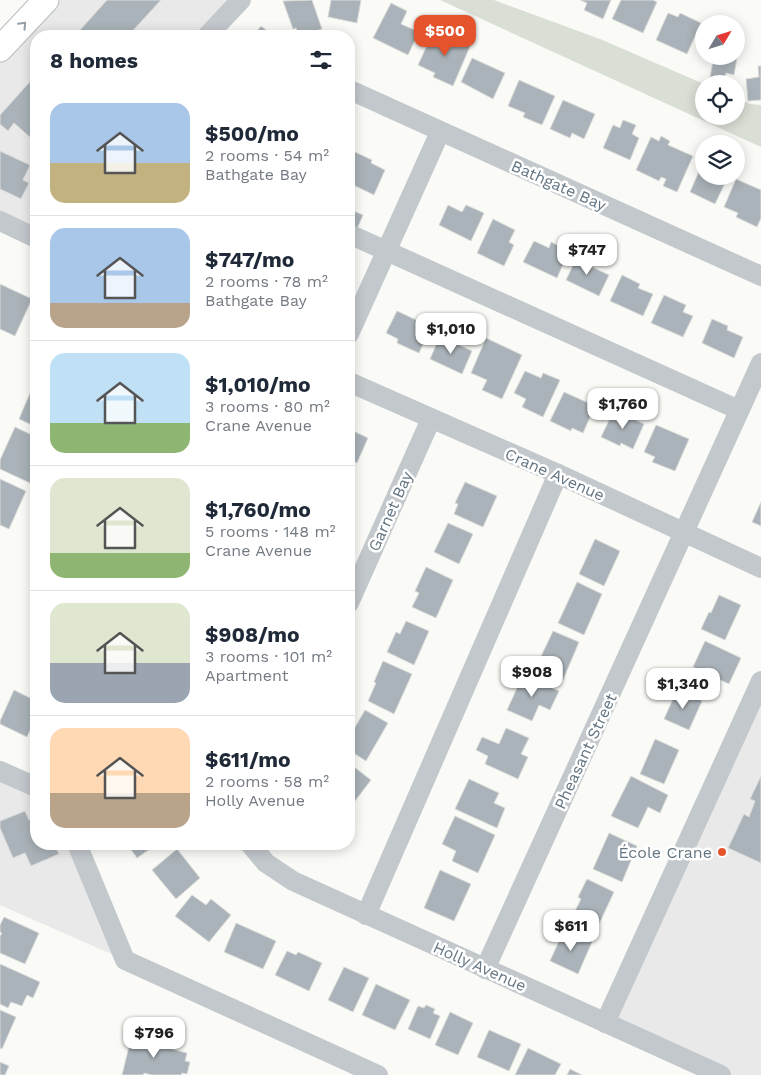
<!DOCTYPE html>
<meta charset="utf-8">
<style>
:root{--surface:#fff;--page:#f6f6f7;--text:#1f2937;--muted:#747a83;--line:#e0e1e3;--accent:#e5532c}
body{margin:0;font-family:"Work Sans",sans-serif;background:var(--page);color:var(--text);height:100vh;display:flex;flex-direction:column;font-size:19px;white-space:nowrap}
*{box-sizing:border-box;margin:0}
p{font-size:16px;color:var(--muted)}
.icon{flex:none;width:28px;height:28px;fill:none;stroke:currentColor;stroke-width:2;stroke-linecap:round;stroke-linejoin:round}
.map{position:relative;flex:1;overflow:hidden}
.panel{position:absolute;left:30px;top:30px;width:325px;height:820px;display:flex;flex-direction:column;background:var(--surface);border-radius:20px;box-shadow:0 2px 12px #0003}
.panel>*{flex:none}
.needle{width:32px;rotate:52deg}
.buttons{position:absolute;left:695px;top:15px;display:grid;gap:10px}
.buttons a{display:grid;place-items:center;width:50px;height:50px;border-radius:50%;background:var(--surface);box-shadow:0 2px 12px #0003;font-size:25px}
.price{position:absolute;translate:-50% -42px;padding:0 11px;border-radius:10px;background:#fff;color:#222;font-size:16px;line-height:32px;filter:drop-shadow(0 1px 2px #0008)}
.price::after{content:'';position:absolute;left:50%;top:30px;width:15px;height:11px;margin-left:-8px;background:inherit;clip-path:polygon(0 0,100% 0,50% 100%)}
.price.selected{background:var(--accent);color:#fff}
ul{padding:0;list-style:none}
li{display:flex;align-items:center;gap:15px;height:125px;padding:0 20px}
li+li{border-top:1px solid var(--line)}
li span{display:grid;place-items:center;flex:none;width:140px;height:100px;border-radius:15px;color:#555}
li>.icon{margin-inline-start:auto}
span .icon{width:60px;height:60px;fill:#fffc;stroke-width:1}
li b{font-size:21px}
h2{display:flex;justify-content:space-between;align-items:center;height:60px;padding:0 20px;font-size:21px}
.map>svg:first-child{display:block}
.built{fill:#e8e9e8}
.green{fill:#dadfd6}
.building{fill:#aab3b9;stroke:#dcdcd9}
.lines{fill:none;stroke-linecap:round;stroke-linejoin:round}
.major-casing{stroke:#b6bcc0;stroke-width:27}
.minor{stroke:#c3c8cc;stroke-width:20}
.major{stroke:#fff;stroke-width:25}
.oneway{stroke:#929fa8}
.poi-dot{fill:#e5532c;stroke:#fff;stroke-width:2}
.labels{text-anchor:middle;stroke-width:5;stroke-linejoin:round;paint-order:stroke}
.street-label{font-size:16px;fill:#647683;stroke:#fff}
.poi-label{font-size:16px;fill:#647683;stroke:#fff;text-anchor:end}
</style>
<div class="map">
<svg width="761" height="1075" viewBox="0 0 761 1075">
<rect width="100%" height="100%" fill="#fafaf7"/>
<g class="built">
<path d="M46,0H241L207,36H36V217L27,227L0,214V50Z"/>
<path d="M761,681V1075H721L605,1023Z"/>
<path d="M0,771L36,787V844H77L125,960L0,905Z"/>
</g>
<path class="green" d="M440,0H494L600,39L704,84V116H736V98L750,104L761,105V147Z"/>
<g class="building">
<path d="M107,0H161L128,36H86L80,30Z"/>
<path d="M312,0L322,29L299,36L296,28L293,29L283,1Z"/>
<path d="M331,0H361L357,23L328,17Z"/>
<path d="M580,0H611L603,19L584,10L587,3Z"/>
<path d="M621,0H653L657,2L643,33L612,19Z"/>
<path d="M391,3L407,11L401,24L419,32L408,55L373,38Z"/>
<path d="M668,13L678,17L680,13L701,23L687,54L656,40Z"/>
<path d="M261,26L274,36H253Z"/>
<path d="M443,31L471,44L453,86L433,77L435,73L418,65L430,39L437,43Z"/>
<path d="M736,40L740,41L734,75L726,73L724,84L709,82L714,56H736Z"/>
<path d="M472,58L505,73L493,99L461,82Z"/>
<path d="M758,66H761V100L748,101L746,79L759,77Z"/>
<path d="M36,75V135L32,139L14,123L8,131L0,124V115Z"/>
<path d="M519,80L555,96L542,125L523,117L525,113L508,106Z"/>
<path d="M563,100L595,114L584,139L572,133L570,138L550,129Z"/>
<path d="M623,120L636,125L632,134L639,138L630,160L603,148L613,125L620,128Z"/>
<path d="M661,136L670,141L668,145L693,156L677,192L663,186L666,179L661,177L659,181L636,170L651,137L659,141Z"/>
<path d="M0,151L30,165L23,180L29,183L21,199L0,189Z"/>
<path d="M355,152L372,160L371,163L385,170L374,195L349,183V166Z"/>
<path d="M700,169L704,171V176H715L726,181L715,204L690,192Z"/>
<path d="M736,179L761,190V218L757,227L736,217L738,213L724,207Z"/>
<path d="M448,205L462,212L466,205L484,213L471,241L439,225Z"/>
<path d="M349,209L363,215L357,229L349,224Z"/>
<path d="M493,219L515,230L509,242L514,245L504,266L477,253Z"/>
<path d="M534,241L549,248L551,242L569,251L557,278L523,262Z"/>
<path d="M578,255L594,263L592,267L609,275L599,296L566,280Z"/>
<path d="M622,275L640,284L638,288L653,294L643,316L610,301Z"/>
<path d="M0,284L32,299L15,336L0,329Z"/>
<path d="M664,295L686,305L683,312L693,316L683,337L651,323Z"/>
<path d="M397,311L431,327L419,353L397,343L398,339L386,333Z"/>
<path d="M712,319L728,326L727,330L743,337L734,358L702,343Z"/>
<path d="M440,336L472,351L462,374L430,359Z"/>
<path d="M486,338L522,355L502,399L482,390L487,380L471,373Z"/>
<path d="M525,371L541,378L543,373L560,380L543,417L522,407L526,399L514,393Z"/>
<path d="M36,379V427L19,419Z"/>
<path d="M564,392L595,406L583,433L572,428L571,431L550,421Z"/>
<path d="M614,410L644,424L633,449L621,443L620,446L601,437Z"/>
<path d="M656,425L689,439L675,471L652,462L655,457L644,452Z"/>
<path d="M15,427L36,437V475L32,484L0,469V460Z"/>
<path d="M349,429L368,438L357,463L349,460Z"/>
<path d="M0,479L26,491L9,529L0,525Z"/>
<path d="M465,482L497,496L483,527L454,514L458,504L455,503Z"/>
<path d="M761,502V526L752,522Z"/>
<path d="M448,523L473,534L459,564L434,552Z"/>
<path d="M595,539L620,551L604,586L579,574Z"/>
<path d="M426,567L453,580L436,618L412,607L419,593L415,591Z"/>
<path d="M577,582L602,594L584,635L558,623Z"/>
<path d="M719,595L741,605L725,640L701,629L709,612L711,613Z"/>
<path d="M406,621L429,631L414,665L387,652L396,632L400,634Z"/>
<path d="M553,631L579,642L563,680L536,667Z"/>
<path d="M705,641L741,658L729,684L693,667Z"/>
<path d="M383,661L412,674L394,714L368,701L376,683L374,682Z"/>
<path d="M523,675L559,691L550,710L539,705L532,721L507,710Z"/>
<path d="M14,690L36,701V717L27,737L0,724V721Z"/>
<path d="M677,690L702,701L689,730L664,719Z"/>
<path d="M365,710L388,723L366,761L349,750V728L350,726L354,729Z"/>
<path d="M506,728L529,738L521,754L528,757L518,779L485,764L488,756L476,750L482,737L499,744Z"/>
<path d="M655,739L679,750L664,784L640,774Z"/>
<path d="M349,763L371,780L355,801L349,796Z"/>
<path d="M631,776L668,795L660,813L648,807L638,828L611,816Z"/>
<path d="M761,776V863L728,848L744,814L749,817L755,801L750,799Z"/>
<path d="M469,779L499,793L494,803L505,808L497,828L455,809Z"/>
<path d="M25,811L29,820L36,817V844H54L59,854L31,866L25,853L13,858L0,828V821Z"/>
<path d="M455,816L495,835L478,873L452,861L456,851L442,844Z"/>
<path d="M609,833L637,846L622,882L593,869Z"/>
<path d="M127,844H157L137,858Z"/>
<path d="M177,849L200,878L176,899L152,870Z"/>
<path d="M440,870L471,884L454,921L424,908Z"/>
<path d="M587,879L614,892L599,924L574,913L581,899L578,897Z"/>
<path d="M192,895L206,905L211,899L231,915L209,942L175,916Z"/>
<path d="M4,917L39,933L25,964L0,953V936L2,933L0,932V925Z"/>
<path d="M236,923L276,941L263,969L224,952Z"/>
<path d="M564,930L592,942L578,974L550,961Z"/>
<path d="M287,951L296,955L298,952L322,963L309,991L275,975Z"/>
<path d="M0,964L40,982L33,998L27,995L22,1006L11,1002L8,1008L0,1004Z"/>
<path d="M344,967L369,978L353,1012L328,1000Z"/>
<path d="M376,984L410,1000L395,1030L362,1015Z"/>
<path d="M426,1005L435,1009L433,1013L440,1016L430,1039L408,1029L418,1006L424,1008Z"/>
<path d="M0,1010L16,1017L2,1049L0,1048Z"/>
<path d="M450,1012L473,1023L458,1055L435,1045Z"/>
<path d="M489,1030L521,1044L509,1071L477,1057Z"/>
<path d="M132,1034L161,1041L160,1046L187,1053L185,1061L190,1062L187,1074L182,1073L181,1075H152L144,1073L143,1075H122Z"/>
<path d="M528,1048L561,1064L555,1075H515Z"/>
<path d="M0,1062L9,1066L5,1075H0Z"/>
<path d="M570,1069L582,1075H567Z"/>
</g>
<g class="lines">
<defs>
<path id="major" d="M0,49L46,0"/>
</defs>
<use href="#major" class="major-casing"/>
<g class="minor">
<path d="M207,36L241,0"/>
<path d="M350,90L761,276"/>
<path d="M0,221L36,238"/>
<path d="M349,234L739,410"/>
<path d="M349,334L440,132"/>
<path d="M349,382L558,474L761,568"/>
<path d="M349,603L431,419"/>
<path d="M0,771L36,787"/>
<path d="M77,844L125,960L378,1075"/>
<path d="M250,844L266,863L293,881L721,1075"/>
<path d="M366,915L558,474"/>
<path d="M485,969L761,363"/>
<path d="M605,1023L761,681"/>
</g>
<use href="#major" class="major"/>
</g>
<defs><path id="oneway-chevron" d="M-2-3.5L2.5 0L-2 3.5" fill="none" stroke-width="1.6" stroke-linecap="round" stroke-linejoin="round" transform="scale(1.25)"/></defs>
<use class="oneway" href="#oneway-chevron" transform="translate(23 25) rotate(-47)"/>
<circle class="poi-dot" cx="722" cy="852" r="5"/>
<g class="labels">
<g class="street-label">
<text transform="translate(559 185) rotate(24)" y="6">Bathgate Bay</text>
<text transform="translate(555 474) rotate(24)" y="6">Crane Avenue</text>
<text transform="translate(390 511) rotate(-66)" y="6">Garnet Bay</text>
<text transform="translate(585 751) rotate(-65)" y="6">Pheasant Street</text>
<text transform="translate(480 966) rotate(24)" y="6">Holly Avenue</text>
</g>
<g class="poi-label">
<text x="712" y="858">École Crane</text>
</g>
</g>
</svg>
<div class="buttons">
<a><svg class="needle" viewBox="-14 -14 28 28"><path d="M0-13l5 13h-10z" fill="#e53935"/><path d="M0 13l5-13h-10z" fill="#747a83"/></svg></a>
<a><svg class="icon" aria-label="locate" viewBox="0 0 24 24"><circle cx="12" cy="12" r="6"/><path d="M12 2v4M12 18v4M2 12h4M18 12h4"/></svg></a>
<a><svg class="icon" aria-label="layers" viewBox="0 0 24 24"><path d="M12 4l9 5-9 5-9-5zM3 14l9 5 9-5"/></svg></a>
</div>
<b class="price selected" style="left:445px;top:57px">$500</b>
<b class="price" style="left:587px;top:276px">$747</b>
<b class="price" style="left:451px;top:355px">$1,010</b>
<b class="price" style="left:623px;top:430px">$1,760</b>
<b class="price" style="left:532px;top:698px">$908</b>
<b class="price" style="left:683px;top:710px">$1,340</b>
<b class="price" style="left:571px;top:952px">$611</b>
<b class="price" style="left:154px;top:1059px">$796</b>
<section class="panel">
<h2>8 homes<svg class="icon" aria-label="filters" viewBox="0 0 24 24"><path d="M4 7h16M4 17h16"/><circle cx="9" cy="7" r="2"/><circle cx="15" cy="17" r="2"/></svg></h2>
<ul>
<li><span style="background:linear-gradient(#a9c7e8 60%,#c2b280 0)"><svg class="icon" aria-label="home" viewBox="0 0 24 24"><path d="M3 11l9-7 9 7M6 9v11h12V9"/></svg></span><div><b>$500/mo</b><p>2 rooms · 54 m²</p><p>Bathgate Bay</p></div></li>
<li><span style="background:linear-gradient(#a9c7e8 75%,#b9a48a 0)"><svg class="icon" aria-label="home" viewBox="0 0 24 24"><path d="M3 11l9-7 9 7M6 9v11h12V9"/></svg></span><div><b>$747/mo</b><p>2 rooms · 78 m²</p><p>Bathgate Bay</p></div></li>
<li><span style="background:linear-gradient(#bfe0f5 70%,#8fb573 0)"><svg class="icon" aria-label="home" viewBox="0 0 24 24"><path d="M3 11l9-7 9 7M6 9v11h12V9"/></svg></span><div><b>$1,010/mo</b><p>3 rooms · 80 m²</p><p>Crane Avenue</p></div></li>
<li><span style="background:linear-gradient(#dfe7d0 75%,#8fb573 0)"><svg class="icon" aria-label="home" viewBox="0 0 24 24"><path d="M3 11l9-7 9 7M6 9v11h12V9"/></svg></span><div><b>$1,760/mo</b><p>5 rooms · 148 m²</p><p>Crane Avenue</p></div></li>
<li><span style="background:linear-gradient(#dfe7d0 60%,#9aa5b1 0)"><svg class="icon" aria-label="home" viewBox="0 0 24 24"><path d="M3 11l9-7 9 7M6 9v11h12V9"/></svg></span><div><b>$908/mo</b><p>3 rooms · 101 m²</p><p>Apartment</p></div></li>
<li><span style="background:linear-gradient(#ffd9b3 65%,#b9a48a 0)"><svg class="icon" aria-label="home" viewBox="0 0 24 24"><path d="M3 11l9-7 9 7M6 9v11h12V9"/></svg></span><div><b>$611/mo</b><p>2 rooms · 58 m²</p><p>Holly Avenue</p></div></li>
</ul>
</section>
</div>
